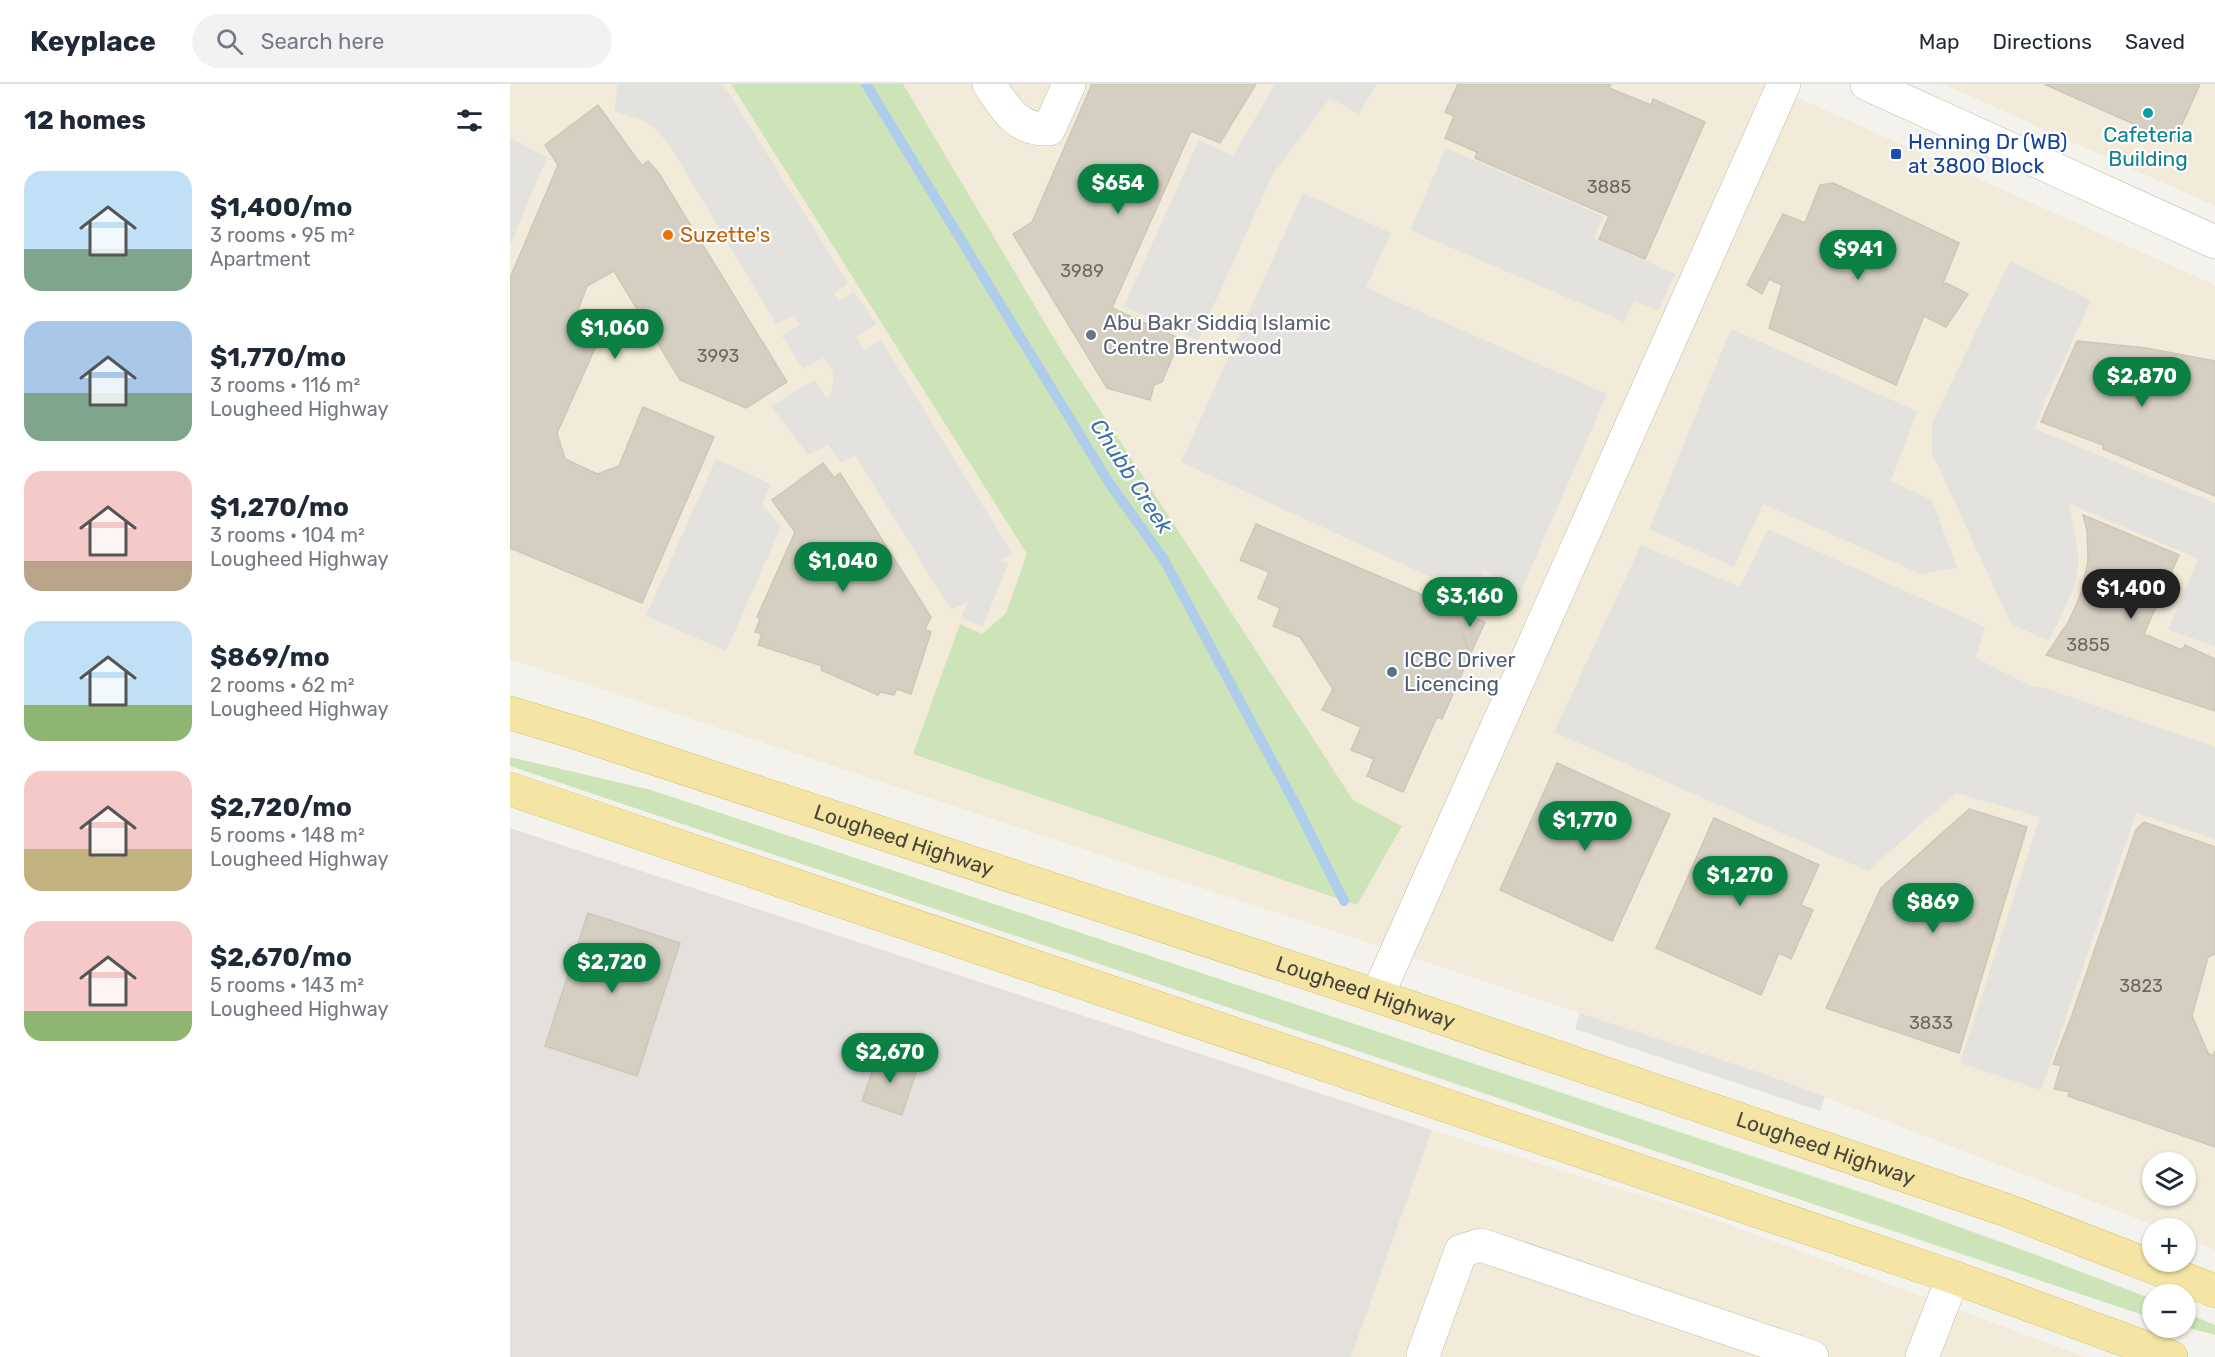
<!DOCTYPE html>
<meta charset="utf-8">
<style>
:root{--surface:#fff;--page:#f2f2f3;--text:#1f2937;--muted:#747a83;--line:#e0e1e3;--accent:#0b8043}
body{margin:0;font-family:Rubik,sans-serif;background:var(--page);color:var(--text);height:100vh;display:flex;flex-direction:column;font-size:22px;white-space:nowrap}
*{box-sizing:border-box;margin:0}
p{font-size:20px;color:var(--muted)}
.icon{flex:none;width:33px;height:33px;fill:none;stroke:currentColor;stroke-width:2;stroke-linecap:round;stroke-linejoin:round}
.map{position:relative;flex:1;overflow:hidden}
.side{display:flex;flex-direction:column;background:var(--surface);width:510px}
.side>*{flex:none}
.tools{position:absolute;left:1632px;top:1068px;display:grid;gap:12px}
.tools a{display:grid;place-items:center;width:54px;height:54px;border-radius:50%;background:var(--surface);box-shadow:0 2px 4px #0004;font-size:30px}
.price{position:absolute;translate:-50% -51px;padding:0 14px;border-radius:21px;background:var(--accent);color:#fff;font-size:20px;line-height:39px;filter:drop-shadow(0 2px 3px #0008)}
.price::after{content:'';position:absolute;left:50%;top:36px;width:18px;height:14px;margin-left:-9px;background:inherit;clip-path:polygon(0 0,100% 0,50% 100%)}
.price.on{background:#222;color:#fff}
ul{padding:0;list-style:none}
li{display:flex;align-items:center;gap:18px;height:150px;padding:0 24px}
li span{display:grid;place-items:center;flex:none;width:168px;height:120px;border-radius:18px;color:#555}
li>.icon{margin-inline-start:auto}
span .icon{width:72px;height:72px;fill:#fffc;stroke-width:1}
li b{font-size:26px}
h2{display:flex;justify-content:space-between;align-items:center;height:72px;padding:0 24px;font-size:26px}
header{display:flex;align-items:center;gap:36px;box-sizing:border-box;height:84px;padding:0 30px;background:var(--surface);border-bottom:2px solid var(--line)}
header strong{font-size:28px}
nav{display:flex;gap:33px;margin-inline-start:auto;font-size:21px}
.search{width:420px;height:54px;background:var(--page);display:flex;align-items:center;gap:15px;box-sizing:border-box;padding:0 21px;border-radius:33px;color:var(--muted);font-size:22px}
main{display:flex;flex:1;min-height:0}
.map>svg:first-child{display:block}
.commercial{fill:#f3ebd9;fill-rule:evenodd}
.industrial{fill:#e4e1dd}
.green{fill:#cde4b9}
.parking{fill:#e3e2df}
.lines{fill:none;stroke-linecap:round;stroke-linejoin:round}
.stream{stroke:#afccea;stroke-width:10}
.building{fill:#d5cfc2;stroke:#cfc7b6;stroke-width:1.5}
.minor-casing{stroke:#bfbbaf;stroke-width:34}
.major-casing{stroke:#d8c375;stroke-width:34}
.minor{stroke:#fff;stroke-width:33}
.major{stroke:#f4e5a4;stroke-width:33}
.culture-dot{fill:#0f9aa8;stroke:#fff;stroke-width:2}
.transit-dot{fill:#1a4fb4;stroke:#fff;stroke-width:2}
.food-dot{fill:#e8710a;stroke:#fff;stroke-width:2}
.worship-dot{fill:#6b7280;stroke:#fff;stroke-width:2}
.service-dot{fill:#5c6f8a;stroke:#fff;stroke-width:2}
.labels{text-anchor:middle;stroke-width:4.5;stroke-linejoin:round;paint-order:stroke}
.number-label{font-size:18px;fill:#6b675c}
.culture-label{font-size:21px;fill:#0d838f;stroke:#fff}
.transit-label{font-size:21px;fill:#164399;stroke:#fff;text-anchor:start}
.food-label{font-size:21px;fill:#c56008;stroke:#fff;text-anchor:start}
.worship-label{font-size:21px;fill:#5b616d;stroke:#fff;text-anchor:start}
.service-label{font-size:21px;fill:#4e5e75;stroke:#fff;text-anchor:start}
.street-label{font-size:21px;fill:#48443a;stroke:#fff}
.water-label{font-size:22px;font-style:italic;fill:#3d72a9;stroke:#fff}
</style>
<header>
<strong>Keyplace</strong>
<div class="search"><svg class="icon" aria-label="search" viewBox="0 0 24 24"><circle cx="10" cy="10" r="6"/><path d="M15 15l6 6"/></svg>Search here</div>
<nav><a>Map</a><a>Directions</a><a>Saved</a></nav>
</header>
<main>
<section class="side">
<h2>12 homes<svg class="icon" aria-label="filters" viewBox="0 0 24 24"><path d="M4 7h16M4 17h16"/><circle cx="9" cy="7" r="2"/><circle cx="15" cy="17" r="2"/></svg></h2>
<ul>
<li><span style="background:linear-gradient(#bfe0f5 65%,#7fa58c 0)"><svg class="icon" aria-label="home" viewBox="0 0 24 24"><path d="M3 11l9-7 9 7M6 9v11h12V9"/></svg></span><div><b>$1,400/mo</b><p>3 rooms · 95 m²</p><p>Apartment</p></div></li>
<li><span style="background:linear-gradient(#a9c7e8 60%,#7fa58c 0)"><svg class="icon" aria-label="home" viewBox="0 0 24 24"><path d="M3 11l9-7 9 7M6 9v11h12V9"/></svg></span><div><b>$1,770/mo</b><p>3 rooms · 116 m²</p><p>Lougheed Highway</p></div></li>
<li><span style="background:linear-gradient(#f6c9c9 75%,#b9a48a 0)"><svg class="icon" aria-label="home" viewBox="0 0 24 24"><path d="M3 11l9-7 9 7M6 9v11h12V9"/></svg></span><div><b>$1,270/mo</b><p>3 rooms · 104 m²</p><p>Lougheed Highway</p></div></li>
<li><span style="background:linear-gradient(#bfe0f5 70%,#8fb573 0)"><svg class="icon" aria-label="home" viewBox="0 0 24 24"><path d="M3 11l9-7 9 7M6 9v11h12V9"/></svg></span><div><b>$869/mo</b><p>2 rooms · 62 m²</p><p>Lougheed Highway</p></div></li>
<li><span style="background:linear-gradient(#f6c9c9 65%,#c2b280 0)"><svg class="icon" aria-label="home" viewBox="0 0 24 24"><path d="M3 11l9-7 9 7M6 9v11h12V9"/></svg></span><div><b>$2,720/mo</b><p>5 rooms · 148 m²</p><p>Lougheed Highway</p></div></li>
<li><span style="background:linear-gradient(#f6c9c9 75%,#8fb573 0)"><svg class="icon" aria-label="home" viewBox="0 0 24 24"><path d="M3 11l9-7 9 7M6 9v11h12V9"/></svg></span><div><b>$2,670/mo</b><p>5 rooms · 143 m²</p><p>Lougheed Highway</p></div></li>
</ul>
</section>
<div class="map">
<svg width="1705" height="1273" viewBox="0 0 1705 1273">
<rect width="100%" height="100%" fill="#f4f2ec"/>
<g class="commercial">
<path d="M0,0H1257L1705,201V1166L1676,1154V1144H1651L1263,993L0,575ZM1642,1078H1676V1112H1642Z"/>
<path d="M1433,0H1705V122Z"/>
<path d="M922,1046L1190,1130L1575,1273H841Z"/>
</g>
<path class="industrial" d="M0,744L922,1046L841,1273H0Z"/>
<g class="green">
<path d="M221,0H393L551,266L843,716L892,742L847,821L403,670L450,540L472,550L496,529L517,470Z"/>
<path d="M0,673L141,706L1377,1117L1527,1171L1642,1215V1234L0,682Z"/>
<path d="M1676,1229L1705,1241V1251L1676,1243Z"/>
</g>
<g class="parking">
<path d="M108,0H212L217,6L338,199L324,210L329,217L344,208L366,240L346,253L355,266L371,256L502,469L490,476L498,480L473,542L451,534L458,517L441,526L345,371L331,379L318,361L298,371L261,322L305,296L317,315L323,302V287L313,274L293,285L272,252L290,241L284,232L266,240L160,62L146,45L133,36L104,27Z"/>
<path d="M765,0H867L849,30L820,14L763,90L688,256L614,222L689,56L723,72Z"/>
<path d="M0,54L37,73L0,161Z"/>
<path d="M936,64L1093,132L1084,154L1165,190L1148,227L1124,217L1114,238L900,146Z"/>
<path d="M793,109L881,149L856,204L1097,310L1010,509L974,486L962,512L671,378Z"/>
<path d="M1500,177L1581,216L1534,319L1525,345L1705,419V562L1658,546L1688,475L1559,419L1569,475L1565,502L1539,557L1501,540L1422,369V339Z"/>
<path d="M1221,245L1407,327L1381,397L1422,416L1447,484L1411,490L1253,420L1224,483L1139,445Z"/>
<path d="M206,375L261,400L252,420L271,443L216,567L136,532Z"/>
<path d="M1258,445L1475,543L1466,574L1521,602L1538,605L1705,663V755L1626,729L1531,1006L1450,979L1530,733L1446,709L1358,787L1044,648L1131,461L1230,503Z"/>
<path d="M1070,929L1263,993L1315,1013L1310,1027L1065,945Z"/>
</g>
<g class="lines">
<path class="stream" d="M356,0L598,397L653,474L789,727L834,817"/>
</g>
<g class="building">
<path d="M582,0H746L710,59L681,47L602,224L666,253L662,268L664,270L652,298L644,301L640,316L597,304L503,150L522,138Z"/>
<path d="M948,0H1101L1099,4L1141,21L1143,15L1195,38L1135,175L1089,155L1099,132L965,74L967,68L935,54L944,32L935,28Z"/>
<path d="M1534,0H1690L1664,58Z"/>
<path d="M88,21L132,82L138,77L148,88L277,298L236,324L170,296L104,187L77,202L64,237L92,249L47,349L55,375L87,390L109,382L133,323L204,353L132,519L0,464V194L48,81L35,61Z"/>
<path d="M1323,99L1449,159L1432,202L1436,199L1458,210L1436,243L1414,232L1386,301L1259,244L1272,201L1259,195L1252,210L1237,201L1273,130L1295,139L1310,101Z"/>
<path d="M1567,257L1636,264L1705,277V412L1593,365V361L1531,338Z"/>
<path d="M313,379L324,394L330,389L421,533L415,545L421,548L401,610L387,605L384,611L370,608L368,611L311,586L312,582L248,561L252,550L245,548L250,535L247,533L285,448L262,416Z"/>
<path d="M1573,431L1669,471L1634,550L1672,566L1675,561L1705,575V627L1536,571L1559,537L1572,507L1578,476L1577,447Z"/>
<path d="M746,440L944,524L960,571L932,635L927,633L893,708L857,692L864,675L841,666L851,643L812,626L823,605L790,553L763,542L770,524L748,514L759,488L730,476Z"/>
<path d="M944,524L975,538L960,571L952,547Z"/>
<path d="M1047,679L1160,730L1102,857L990,806Z"/>
<path d="M1459,725L1517,743L1449,969L1316,924L1371,804Z"/>
<path d="M1204,734L1309,781L1291,821L1303,826L1281,875L1269,869L1251,911L1146,864Z"/>
<path d="M1634,738L1705,763V870L1698,873L1682,932L1698,969L1703,972L1705,967V1063L1558,1012L1560,1008L1544,1005L1551,982L1543,980L1562,931L1626,746Z"/>
<path d="M78,829L170,859L127,992L35,962Z"/>
<path d="M369,969L408,982L392,1031L352,1017Z"/>
</g>
<g class="lines">
<defs>
<g id="minor">
<path d="M479,0C495,24 506,46 539,45L559,0"/>
<path d="M1357,0L1705,158"/>
<path d="M867,912L1274,0"/>
<path d="M914,1273L913,1271L951,1167L971,1161L1302,1273"/>
<path d="M1412,1273L1443,1193"/>
</g>
<g id="major">
<path id="s1" d="M0,629L70,650L867,912L1496,1126L1705,1207"/>
<path d="M0,705L1443,1193L1661,1273"/>
</g>
</defs>
<use href="#minor" class="minor-casing"/>
<use href="#major" class="major-casing"/>
<use href="#minor" class="minor"/>
<use href="#major" class="major"/>
</g>
<circle class="culture-dot" cx="1638" cy="29" r="6"/>
<rect class="transit-dot" x="1380" y="64" width="12" height="12" rx="3"/>
<circle class="food-dot" cx="158" cy="151" r="6"/>
<circle class="worship-dot" cx="581" cy="251" r="6"/>
<circle class="service-dot" cx="882" cy="588" r="6"/>
<g class="labels">
<g class="number-label">
<text x="1099" y="109">3885</text>
<text x="572" y="193">3989</text>
<text x="208" y="278">3993</text>
<text x="1578" y="567">3855</text>
<text x="1631" y="908">3823</text>
<text x="1421" y="945">3833</text>
</g>
<g class="culture-label">
<text x="1638" y="58">Cafeteria<tspan x="1638" dy="24">Building</tspan></text>
</g>
<g class="transit-label">
<text x="1398" y="65">Henning Dr (WB)<tspan x="1398" dy="24">at 3800 Block</tspan></text>
</g>
<g class="food-label">
<text x="170" y="158">Suzette's</text>
</g>
<g class="worship-label">
<text x="593" y="246">Abu Bakr Siddiq Islamic<tspan x="593" dy="24">Centre Brentwood</tspan></text>
</g>
<g class="service-label">
<text x="894" y="583">ICBC Driver<tspan x="894" dy="24">Licencing</tspan></text>
</g>
<g class="street-label">
<text dy="7" stroke="none"><textPath href="#s1" startOffset="414">Lougheed Highway</textPath></text>
<text dy="7" stroke="none"><textPath href="#s1" startOffset="900">Lougheed Highway</textPath></text>
<text dy="7" stroke="none"><textPath href="#s1" startOffset="1386">Lougheed Highway</textPath></text>
</g>
<g class="water-label">
<text transform="translate(622 392) rotate(57)" y="8">Chubb Creek</text>
</g>
</g>
</svg>
<div class="tools">
<a><svg class="icon" aria-label="layers" viewBox="0 0 24 24"><path d="M12 4l9 5-9 5-9-5zM3 14l9 5 9-5"/></svg></a>
<a>+</a>
<a>−</a>
</div>
<b class="price" style="left:608px;top:131px">$654</b>
<b class="price" style="left:1348px;top:197px">$941</b>
<b class="price" style="left:105px;top:276px">$1,060</b>
<b class="price" style="left:1632px;top:324px">$2,870</b>
<b class="price" style="left:333px;top:509px">$1,040</b>
<b class="price on" style="left:1621px;top:536px">$1,400</b>
<b class="price" style="left:960px;top:544px">$3,160</b>
<b class="price" style="left:1075px;top:768px">$1,770</b>
<b class="price" style="left:1230px;top:823px">$1,270</b>
<b class="price" style="left:1423px;top:850px">$869</b>
<b class="price" style="left:102px;top:910px">$2,720</b>
<b class="price" style="left:380px;top:1000px">$2,670</b>
</div>
</main>
